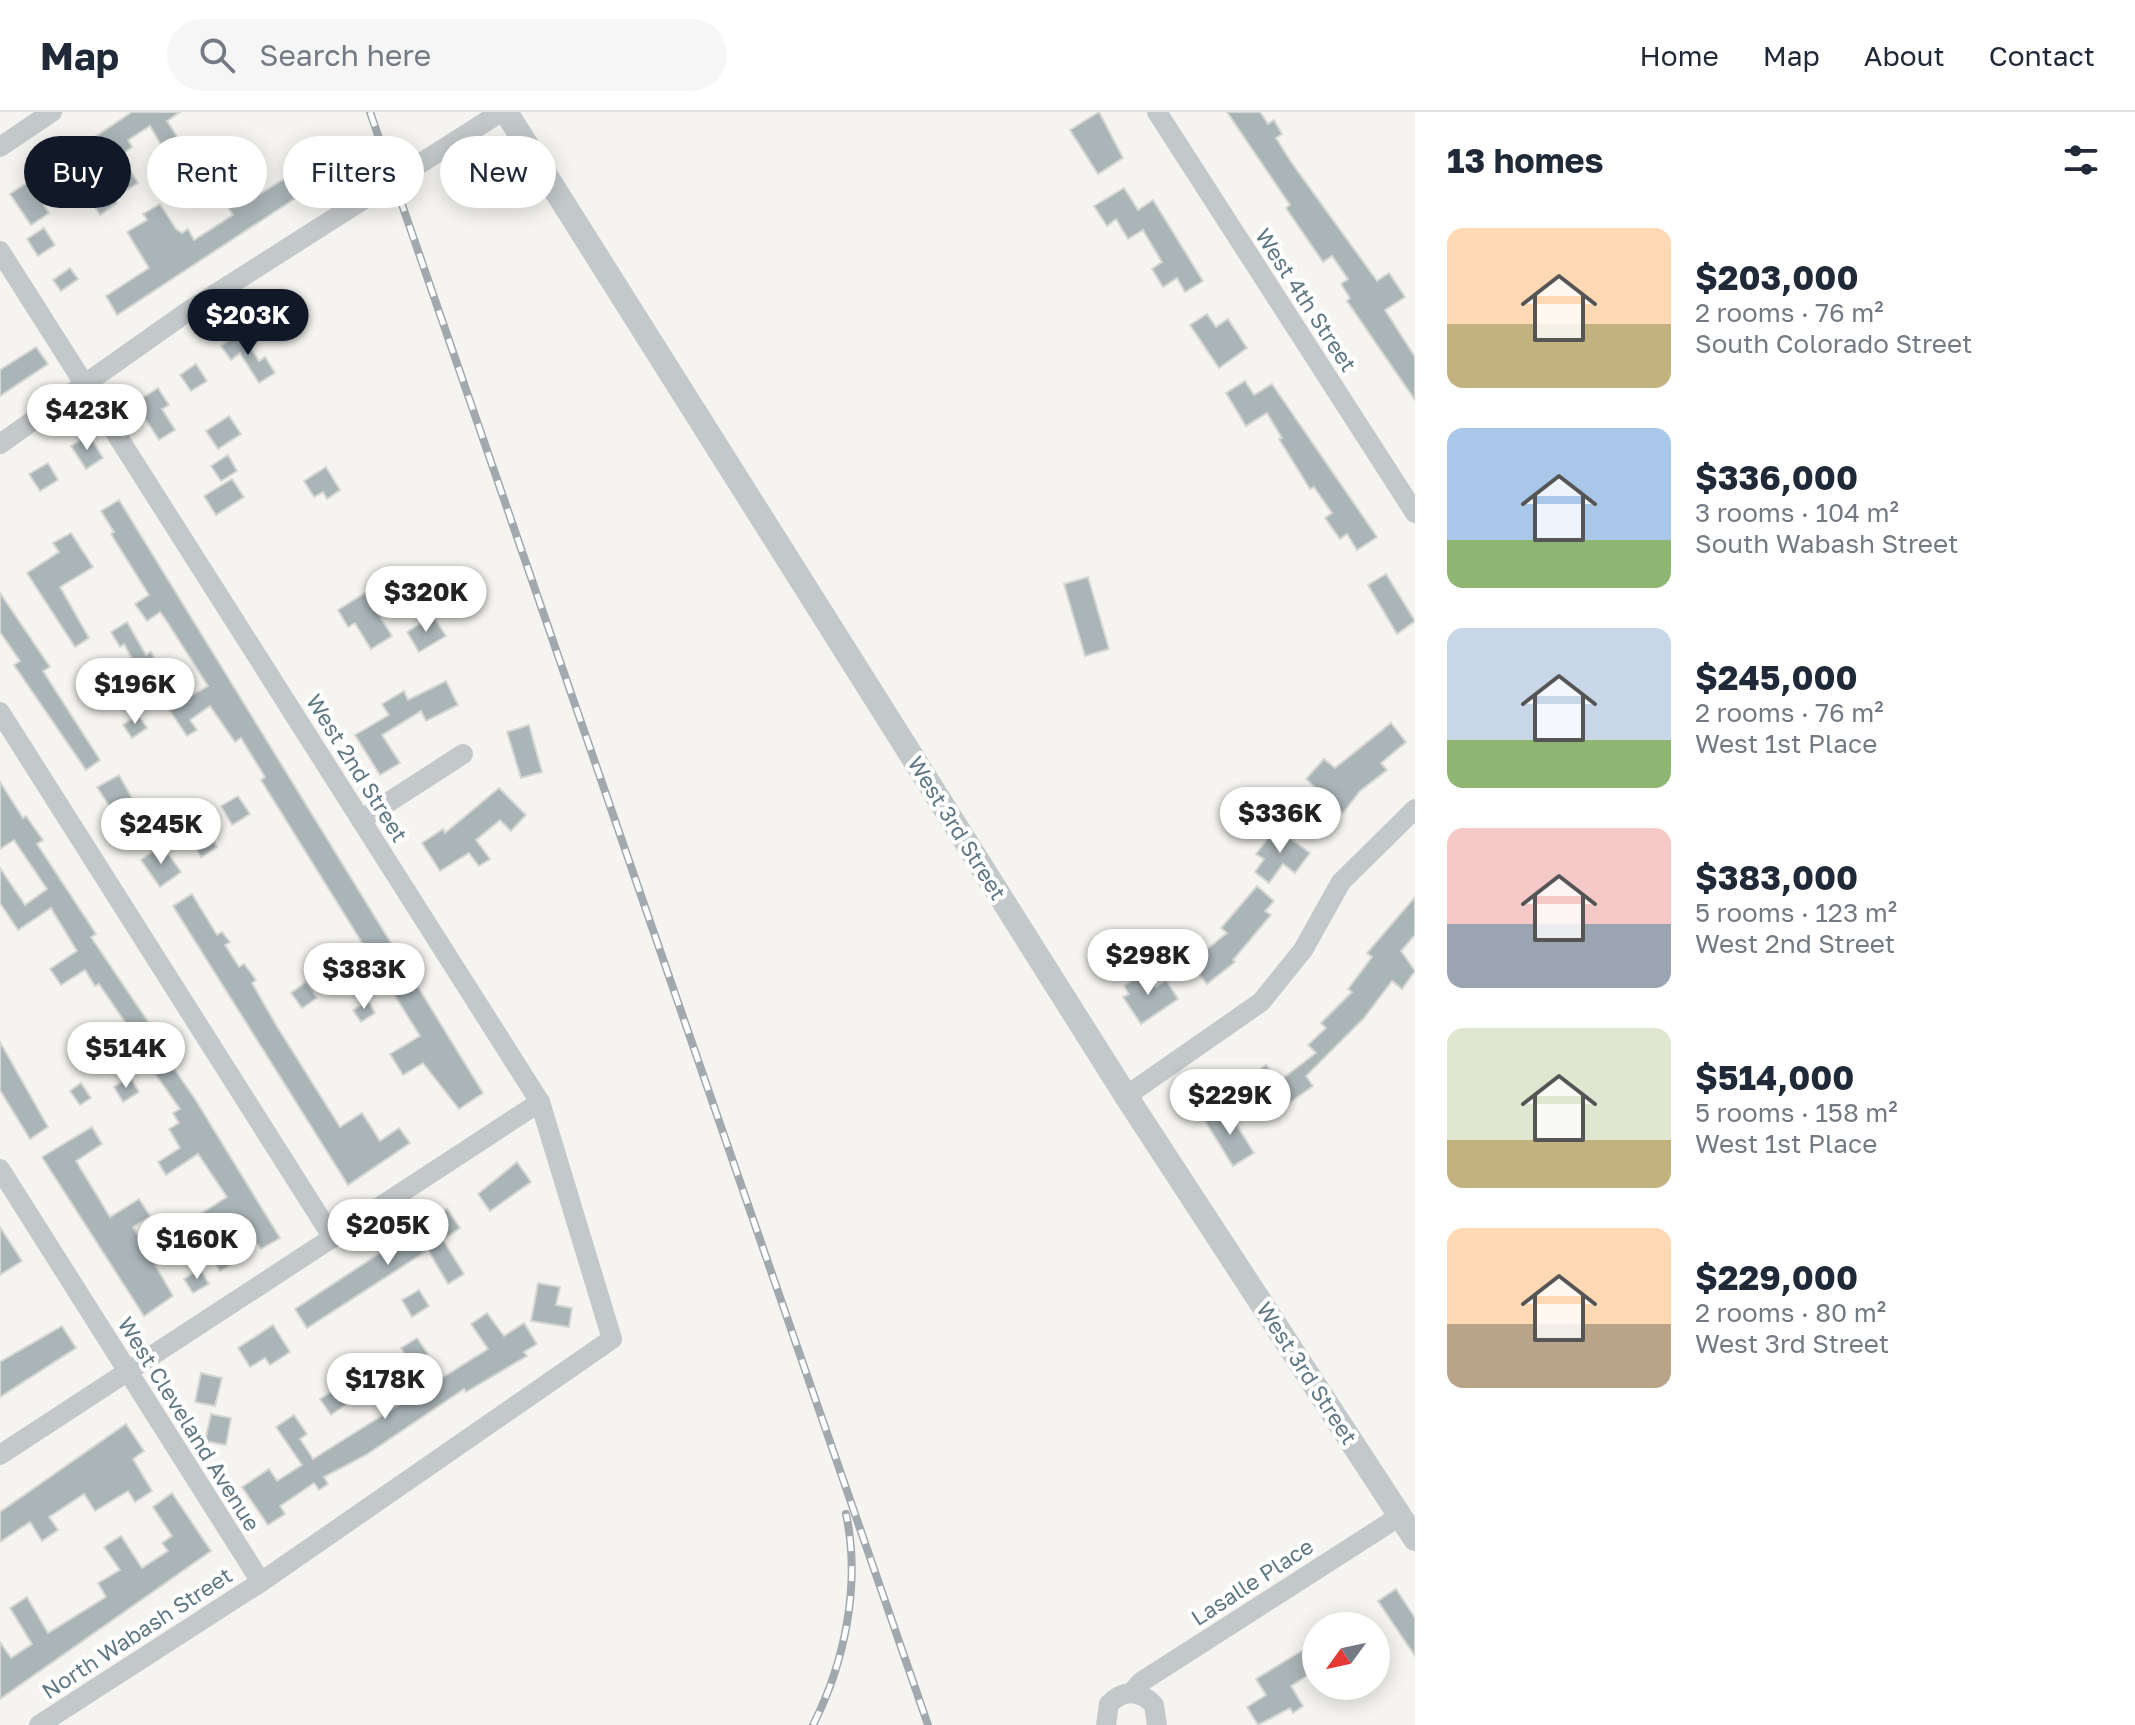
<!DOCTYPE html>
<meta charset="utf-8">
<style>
:root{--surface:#fff;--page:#f6f6f7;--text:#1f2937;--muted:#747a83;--line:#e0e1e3;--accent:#111827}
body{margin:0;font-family:"Golos Text",sans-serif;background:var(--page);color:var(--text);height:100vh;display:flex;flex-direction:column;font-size:30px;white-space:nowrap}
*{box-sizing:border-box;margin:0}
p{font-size:26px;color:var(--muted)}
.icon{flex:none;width:44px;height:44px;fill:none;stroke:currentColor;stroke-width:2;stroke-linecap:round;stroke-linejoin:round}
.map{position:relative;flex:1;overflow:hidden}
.drawer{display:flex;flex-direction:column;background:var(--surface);width:720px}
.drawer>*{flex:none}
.guide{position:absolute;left:24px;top:24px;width:760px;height:72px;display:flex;gap:16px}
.needle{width:52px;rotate:237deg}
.buttons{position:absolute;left:1302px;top:1500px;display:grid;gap:16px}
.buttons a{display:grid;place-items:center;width:88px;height:88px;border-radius:50%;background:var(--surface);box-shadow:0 4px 20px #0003;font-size:40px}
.price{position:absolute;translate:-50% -68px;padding:0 18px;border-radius:28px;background:#fff;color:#222;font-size:26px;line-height:52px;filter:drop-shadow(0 2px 4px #0008)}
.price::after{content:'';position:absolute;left:50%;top:48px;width:24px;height:18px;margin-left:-12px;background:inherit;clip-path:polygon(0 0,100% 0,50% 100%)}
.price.active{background:var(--accent);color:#fff}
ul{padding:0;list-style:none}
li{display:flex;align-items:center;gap:24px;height:200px;padding:0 32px}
li span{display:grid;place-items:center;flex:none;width:224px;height:160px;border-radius:16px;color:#555}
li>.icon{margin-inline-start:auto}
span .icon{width:96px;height:96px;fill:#fffc;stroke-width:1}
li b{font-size:34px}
h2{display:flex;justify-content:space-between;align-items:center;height:96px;padding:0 32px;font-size:34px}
.chip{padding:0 28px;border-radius:36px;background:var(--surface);box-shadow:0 4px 20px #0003;font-size:28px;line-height:72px}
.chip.active{background:var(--accent);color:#fff}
header{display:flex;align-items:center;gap:48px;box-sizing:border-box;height:112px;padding:0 40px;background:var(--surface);border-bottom:2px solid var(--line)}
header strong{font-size:38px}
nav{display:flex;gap:44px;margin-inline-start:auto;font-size:28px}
.search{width:560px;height:72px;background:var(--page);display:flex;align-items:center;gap:20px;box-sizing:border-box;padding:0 28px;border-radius:44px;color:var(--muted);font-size:30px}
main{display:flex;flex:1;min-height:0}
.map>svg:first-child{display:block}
.building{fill:#aab5b8;stroke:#d6d6d3;stroke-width:2}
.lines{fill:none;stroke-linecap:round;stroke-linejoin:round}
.minor{stroke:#c3c8ca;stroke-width:20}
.tertiary{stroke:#c3c8ca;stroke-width:24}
.rail-casing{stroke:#a1a9ae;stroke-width:8}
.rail{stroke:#fff;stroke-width:5;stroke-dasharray:15;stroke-linecap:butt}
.labels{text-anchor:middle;stroke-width:8;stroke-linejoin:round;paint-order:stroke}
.street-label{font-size:22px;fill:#607884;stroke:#fff}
</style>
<header>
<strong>Map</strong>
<div class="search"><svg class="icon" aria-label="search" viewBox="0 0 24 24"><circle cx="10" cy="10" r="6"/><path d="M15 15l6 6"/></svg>Search here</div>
<nav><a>Home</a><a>Map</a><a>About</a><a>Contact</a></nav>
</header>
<main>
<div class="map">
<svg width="1415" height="1613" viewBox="0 0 1415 1613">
<rect width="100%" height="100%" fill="#f5f4f0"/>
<g class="building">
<path d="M132,0H180L167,9L189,43L173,53L150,14L128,28L132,35L121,43L138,71L113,86L117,91L100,103L78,69L44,93L49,101L31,113L10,82Z"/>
<path d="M1099,0L1123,46L1098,62L1070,18Z"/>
<path d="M1227,0H1260L1268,12L1274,8L1282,22L1276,26L1291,50L1377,169L1389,161L1405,185L1385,198L1415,245V288L1347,189L1350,186L1341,172L1348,167L1332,144L1323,150L1286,96L1290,93Z"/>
<path d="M326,41L337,59L117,203L106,184L149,156L127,120L147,108L143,102L160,92L176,117L182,121L188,117L194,128L233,103L219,82L199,95L189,78L211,64L225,55L247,90Z"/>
<path d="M1124,76L1138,98L1153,88L1203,169L1185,180L1177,166L1163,175L1152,157L1162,150L1143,118L1128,127L1116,107L1107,114L1094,94Z"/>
<path d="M44,116L55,133L38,144L27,127Z"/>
<path d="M70,156L78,167L61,179L53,168Z"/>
<path d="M1207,202L1216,215L1228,207L1247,236L1219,256L1190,213Z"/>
<path d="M240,220L259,249L265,245L275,261L259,271L240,241L231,248L221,234Z"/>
<path d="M36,235L48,252L0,284V258Z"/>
<path d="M196,252L207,269L191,279L180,263Z"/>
<path d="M1245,269L1254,283L1272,272L1377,425L1357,438L1347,422L1340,427L1325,406L1332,401L1314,375L1310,377L1279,327L1282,326L1267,301L1246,314L1226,281Z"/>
<path d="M158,276L169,293L162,297L175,318L159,328L135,291Z"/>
<path d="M229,304L241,322L218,337L206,319Z"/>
<path d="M89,323L103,346L86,357L71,334Z"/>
<path d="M228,343L237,359L221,369L211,354Z"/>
<path d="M48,351L58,368L40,379L29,362Z"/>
<path d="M326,355L340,378L327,387L323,380L314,385L304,369Z"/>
<path d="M232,367L244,385L216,403L204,384Z"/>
<path d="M119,388L483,981L459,997L423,951L403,963L390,942L420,924L261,668L265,665L241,626L235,630L210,594L190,608L197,618L187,624L160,584L154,587L124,532L120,535L111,520L127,510L146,543L151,540L179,591L208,574L166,508L160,500L147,509L135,492L149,483L111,422L114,420L101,399Z"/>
<path d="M71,421L93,455L60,475L89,526L75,535L27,461L59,440L53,431Z"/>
<path d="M1386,462L1415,509L1397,522L1368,473Z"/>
<path d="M1088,465L1109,537L1085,544L1064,472Z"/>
<path d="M0,481L50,555L43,559L100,648L86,658L14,553L20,549L0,520Z"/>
<path d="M365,481L392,524L371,537L355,511L348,515L338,498Z"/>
<path d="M433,504L446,524L419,540L407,520Z"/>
<path d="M114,564L122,576L106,586L98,575Z"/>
<path d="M446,569L458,593L426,609L421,599L382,623L400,651L380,663L355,623L389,603L382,592L404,579L408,588Z"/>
<path d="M138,603L147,616L132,626L123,613Z"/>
<path d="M1391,611L1406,630L1381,651L1387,658L1360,679L1343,701L1332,691L1317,708L1300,693L1316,676L1306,667L1324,647L1335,656Z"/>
<path d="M529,613L542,660L521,666L507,620Z"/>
<path d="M119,663L141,702L123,715L97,675Z"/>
<path d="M0,670L23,706L26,704L43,728L37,732L96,822L91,825L165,935L161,938L195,987L280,1126L261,1137L254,1127L232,1141L237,1149L220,1159L191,1108L227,1085L198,1042L166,1063L158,1050L180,1036L169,1017L179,1011L173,1001L180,997L154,960L158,958L99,872L95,874L85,858L61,873L50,857L77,839L51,796L18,818L0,791V756L25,793L47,777L14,728L0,737Z"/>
<path d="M499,676L526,703L511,719L500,708L476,728L490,747L479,754L469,741L440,759L422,731L443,717L445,721Z"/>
<path d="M238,684L250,702L232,713L221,694Z"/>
<path d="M1276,716L1310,741L1295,761L1283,752L1269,771L1255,760L1264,747L1256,742Z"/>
<path d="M207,719L217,735L201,745L191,729Z"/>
<path d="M162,733L181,760L160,775L141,748Z"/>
<path d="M1257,774L1274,789L1265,799L1271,803L1233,848L1235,850L1207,872L1190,851L1227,821L1221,816Z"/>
<path d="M192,782L217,823L222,820L230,830L225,833L239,855L244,852L256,868L252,871L276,913L340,1015L362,1001L380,1029L399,1016L410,1031L348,1073L173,794Z"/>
<path d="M1415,785V823L1401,839L1415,859L1402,877L1392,869L1364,906L1306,964L1313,974L1278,999L1248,966L1266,953L1278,970L1316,941L1308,933L1326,916L1321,911L1352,880L1348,877L1372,845L1367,841Z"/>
<path d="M328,832L337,845L323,855L314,842Z"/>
<path d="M1146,859L1156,875L1166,868L1178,887L1141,912L1123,885L1129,882L1124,874Z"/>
<path d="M306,870L317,886L302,896L291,881Z"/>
<path d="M368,889L375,901L361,910L353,898Z"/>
<path d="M0,930L48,1015L30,1027L0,978Z"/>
<path d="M130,965L139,980L123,990L114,975Z"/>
<path d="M81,971L91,986L80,993L70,979Z"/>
<path d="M1226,996L1254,1041L1233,1054L1205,1009Z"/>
<path d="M92,1015L102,1032L76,1049L110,1105L139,1087L150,1104L133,1115L173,1184L144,1204L42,1045Z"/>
<path d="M517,1050L531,1070L490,1099L478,1082Z"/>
<path d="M447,1097L460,1116L443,1128L464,1162L448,1172L428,1138L307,1216L295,1197Z"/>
<path d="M0,1115L22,1149L0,1163Z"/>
<path d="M200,1157L209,1172L193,1181L184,1167Z"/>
<path d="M538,1171L560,1175L556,1193L572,1196L569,1215L531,1209Z"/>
<path d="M419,1178L429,1194L412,1205L402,1188Z"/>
<path d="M487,1201L504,1224L524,1211L537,1232L524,1240L527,1244L466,1280L464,1277L366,1343L324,1365L328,1372L319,1378L314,1371L280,1394L285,1402L268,1413L242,1375L269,1357L277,1369L302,1353L276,1315L294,1303L307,1322L300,1327L313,1347L488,1237L471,1212Z"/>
<path d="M273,1213L290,1240L270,1253L265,1246L250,1255L238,1236Z"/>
<path d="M62,1214L76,1236L0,1285V1250Z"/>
<path d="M417,1226L428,1242L412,1253L401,1236Z"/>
<path d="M380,1257L388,1269L371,1280L364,1268Z"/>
<path d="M201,1261L222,1266L215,1294L195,1290Z"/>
<path d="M336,1277L346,1292L331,1303L320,1287Z"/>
<path d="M211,1302L231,1306L226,1333L205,1329Z"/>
<path d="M126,1312L144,1339L133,1347L152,1379L135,1390L128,1379L95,1399L84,1382L49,1405L58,1418L42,1429L30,1410L0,1430V1400Z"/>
<path d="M172,1381L211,1439L0,1587V1530L11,1546L32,1532L10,1496L27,1485L48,1521L106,1485L98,1471L120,1458L104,1435L121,1424L142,1456L168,1439L162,1431L172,1424L153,1395Z"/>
<path d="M1396,1477L1415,1506V1544L1378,1489Z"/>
<path d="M1316,1530V1558L1291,1574L1303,1594L1293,1601L1290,1596L1258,1613L1247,1595L1266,1583L1256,1567Z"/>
</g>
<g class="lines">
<g class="minor">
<path d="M1157,0L1415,401"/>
<path d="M0,35L52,0"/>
<path d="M0,139L540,990L612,1227L261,1470L39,1613"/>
<path d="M0,332L187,200L501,0"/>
<path d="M0,600L333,1126"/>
<path d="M361,708L463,642"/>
<path d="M1126,984L1261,890L1303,838L1341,770L1415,697"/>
<path d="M0,1057L261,1470"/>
<path d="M0,1343L540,990"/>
<path d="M1131,1581L1141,1570L1400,1404"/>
<path d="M1106,1613L1109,1592C1124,1577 1140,1578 1154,1593L1157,1613"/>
</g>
<path class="tertiary" d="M506,0L1126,984L1415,1427"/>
<defs>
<g id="rail">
<path d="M370,0L928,1613"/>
<path d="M813,1613C845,1550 861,1472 846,1402"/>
</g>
</defs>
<use href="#rail" class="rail-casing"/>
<use href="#rail" class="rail"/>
</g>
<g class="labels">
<g class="street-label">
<text transform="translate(1306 188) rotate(57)" y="8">West 4th Street</text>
<text transform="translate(357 656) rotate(58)" y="8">West 2nd Street</text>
<text transform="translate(957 716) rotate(58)" y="8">West 3rd Street</text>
<text transform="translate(1307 1261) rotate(57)" y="8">West 3rd Street</text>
<text transform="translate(189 1312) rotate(58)" y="8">West Cleveland Avenue</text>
<text transform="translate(1252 1470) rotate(-33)" y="8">Lasalle Place</text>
<text transform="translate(137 1521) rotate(-33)" y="8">North Wabash Street</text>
</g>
</g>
</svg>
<div class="buttons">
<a><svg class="needle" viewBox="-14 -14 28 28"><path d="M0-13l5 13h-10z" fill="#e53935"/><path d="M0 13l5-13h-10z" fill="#747a83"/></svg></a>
</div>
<b class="price active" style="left:248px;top:245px">$203K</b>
<b class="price" style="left:87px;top:340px">$423K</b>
<b class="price" style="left:426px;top:522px">$320K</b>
<b class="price" style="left:135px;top:614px">$196K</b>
<b class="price" style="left:1280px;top:743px">$336K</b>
<b class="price" style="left:161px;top:754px">$245K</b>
<b class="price" style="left:1148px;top:885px">$298K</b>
<b class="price" style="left:364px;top:899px">$383K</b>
<b class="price" style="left:126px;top:978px">$514K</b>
<b class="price" style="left:1230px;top:1025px">$229K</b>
<b class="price" style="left:388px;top:1155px">$205K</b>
<b class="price" style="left:197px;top:1169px">$160K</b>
<b class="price" style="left:385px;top:1309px">$178K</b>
<div class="guide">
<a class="chip active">Buy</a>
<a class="chip">Rent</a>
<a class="chip">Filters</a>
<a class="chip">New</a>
</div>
</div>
<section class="drawer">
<h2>13 homes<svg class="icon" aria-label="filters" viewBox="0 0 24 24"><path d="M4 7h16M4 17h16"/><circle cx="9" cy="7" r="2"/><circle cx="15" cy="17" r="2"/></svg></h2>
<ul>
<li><span style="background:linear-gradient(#ffd9b3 60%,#c2b280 0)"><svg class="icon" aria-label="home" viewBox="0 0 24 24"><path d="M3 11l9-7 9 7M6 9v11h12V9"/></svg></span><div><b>$203,000</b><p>2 rooms · 76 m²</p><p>South Colorado Street</p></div></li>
<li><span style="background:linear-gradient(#a9c7e8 70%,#8fb573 0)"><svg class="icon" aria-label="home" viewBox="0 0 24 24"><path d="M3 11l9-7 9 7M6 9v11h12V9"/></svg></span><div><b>$336,000</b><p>3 rooms · 104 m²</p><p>South Wabash Street</p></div></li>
<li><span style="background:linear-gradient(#c9d6e8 70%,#8fb573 0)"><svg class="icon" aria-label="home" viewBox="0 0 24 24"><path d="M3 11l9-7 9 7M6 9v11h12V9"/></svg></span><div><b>$245,000</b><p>2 rooms · 76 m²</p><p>West 1st Place</p></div></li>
<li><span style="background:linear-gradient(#f6c9c9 60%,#9aa5b1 0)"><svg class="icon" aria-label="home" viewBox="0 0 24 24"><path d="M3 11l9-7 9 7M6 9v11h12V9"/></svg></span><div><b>$383,000</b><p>5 rooms · 123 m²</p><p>West 2nd Street</p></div></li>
<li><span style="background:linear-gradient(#dfe7d0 70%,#c2b280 0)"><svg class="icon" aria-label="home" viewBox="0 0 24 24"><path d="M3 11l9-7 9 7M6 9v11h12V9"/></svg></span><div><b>$514,000</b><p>5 rooms · 158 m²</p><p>West 1st Place</p></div></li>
<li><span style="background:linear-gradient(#ffd9b3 60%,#b9a48a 0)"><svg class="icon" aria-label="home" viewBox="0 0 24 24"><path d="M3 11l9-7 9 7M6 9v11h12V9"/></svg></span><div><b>$229,000</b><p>2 rooms · 80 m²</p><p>West 3rd Street</p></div></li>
</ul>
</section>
</main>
